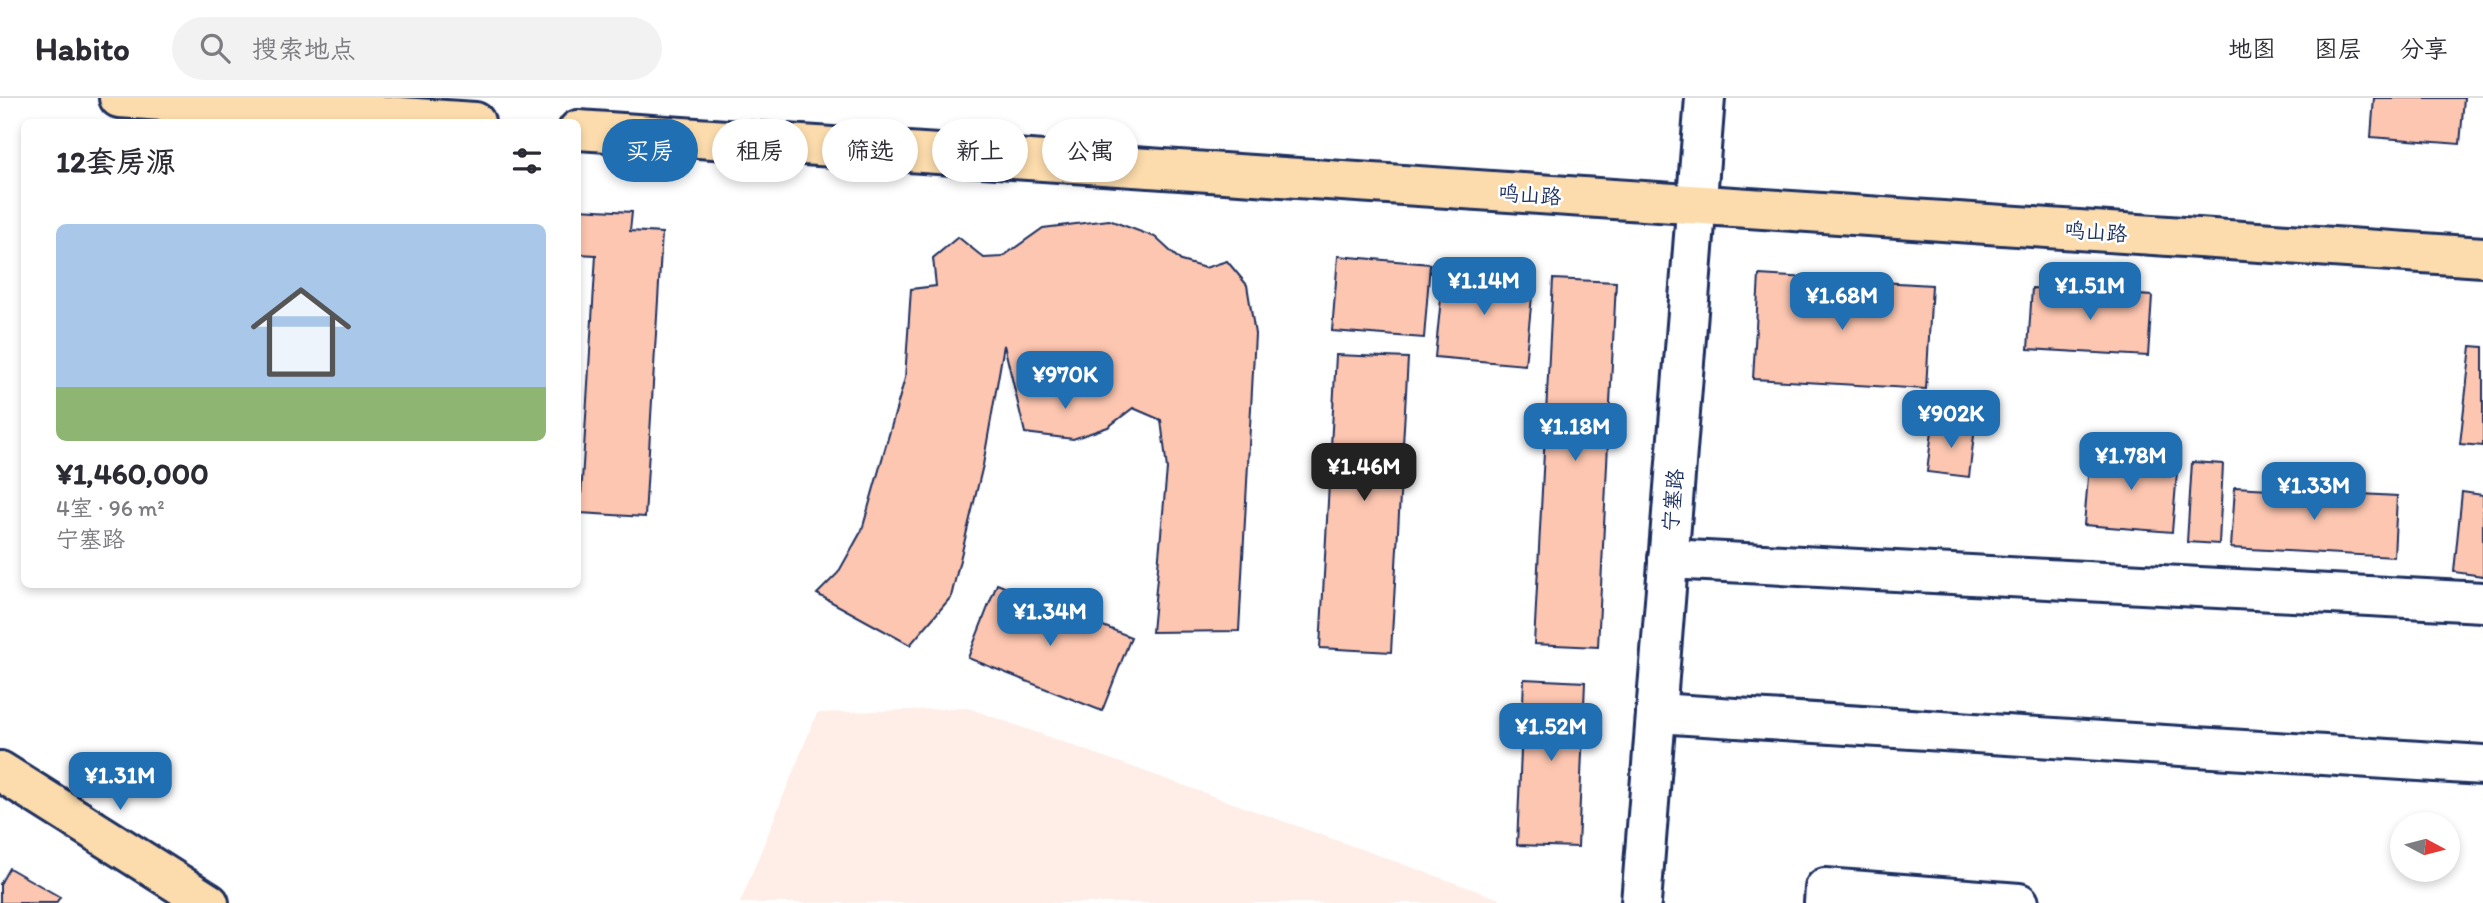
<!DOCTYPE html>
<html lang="zh">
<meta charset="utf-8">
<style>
:root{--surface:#fff;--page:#f2f2f3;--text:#2b2b33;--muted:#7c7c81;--line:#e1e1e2;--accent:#1f6fb2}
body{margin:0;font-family:Itim,"LXGW WenKai TC",sans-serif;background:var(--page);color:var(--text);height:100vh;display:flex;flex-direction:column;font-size:26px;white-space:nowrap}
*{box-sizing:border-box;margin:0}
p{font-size:23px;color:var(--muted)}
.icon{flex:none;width:38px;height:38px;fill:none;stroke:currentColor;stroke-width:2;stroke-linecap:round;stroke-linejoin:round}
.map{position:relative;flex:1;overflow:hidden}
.panel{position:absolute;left:21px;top:21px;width:560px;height:469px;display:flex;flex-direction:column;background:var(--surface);border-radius:10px;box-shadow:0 4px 10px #0003}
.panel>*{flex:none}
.hud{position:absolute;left:602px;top:21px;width:665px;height:63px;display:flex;gap:14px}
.needle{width:46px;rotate:97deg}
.controls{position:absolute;left:2390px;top:714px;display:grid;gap:14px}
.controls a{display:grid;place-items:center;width:70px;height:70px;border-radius:50%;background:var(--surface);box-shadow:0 4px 10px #0003;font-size:35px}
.price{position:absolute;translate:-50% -60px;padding:0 16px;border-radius:14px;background:var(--accent);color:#fff;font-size:23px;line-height:46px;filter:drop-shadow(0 2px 4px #0008)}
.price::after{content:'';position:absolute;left:50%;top:42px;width:21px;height:16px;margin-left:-10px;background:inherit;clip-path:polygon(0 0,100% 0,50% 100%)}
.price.selected{background:#222;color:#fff}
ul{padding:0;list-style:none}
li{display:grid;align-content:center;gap:14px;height:371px;padding:0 35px}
li span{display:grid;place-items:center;height:217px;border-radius:10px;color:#555}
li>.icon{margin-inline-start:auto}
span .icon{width:126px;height:126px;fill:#fffc;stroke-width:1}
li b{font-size:30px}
h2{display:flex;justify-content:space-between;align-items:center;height:84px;padding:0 35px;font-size:30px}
.chip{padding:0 24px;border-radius:32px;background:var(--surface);box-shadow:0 4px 10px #0003;font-size:24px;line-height:63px}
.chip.selected{background:var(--accent);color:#fff}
header{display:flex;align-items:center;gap:42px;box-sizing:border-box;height:98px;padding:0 35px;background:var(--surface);border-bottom:2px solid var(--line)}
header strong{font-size:33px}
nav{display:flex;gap:38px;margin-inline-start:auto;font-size:24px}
.search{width:490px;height:63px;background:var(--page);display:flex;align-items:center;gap:18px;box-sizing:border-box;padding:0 24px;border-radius:38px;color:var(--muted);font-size:26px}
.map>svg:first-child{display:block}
.built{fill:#feeee7}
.building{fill:#fdc6b0;stroke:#1b2f5e;stroke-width:2}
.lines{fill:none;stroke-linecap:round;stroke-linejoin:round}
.minor-casing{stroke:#1b2f5e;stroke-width:44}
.major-casing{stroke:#1b2f5e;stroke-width:44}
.minor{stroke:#fff;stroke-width:38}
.major{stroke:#fcdcac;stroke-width:38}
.labels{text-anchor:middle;stroke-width:5;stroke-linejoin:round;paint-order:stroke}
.street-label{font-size:21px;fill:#1b2f5e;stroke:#fff}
</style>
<header>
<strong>Habito</strong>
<div class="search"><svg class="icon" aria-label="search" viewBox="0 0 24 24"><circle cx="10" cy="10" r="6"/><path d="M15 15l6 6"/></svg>搜索地点</div>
<nav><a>地图</a><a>图层</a><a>分享</a></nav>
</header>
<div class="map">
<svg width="2483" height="805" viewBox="0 0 2483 805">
<rect width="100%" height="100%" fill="#fff"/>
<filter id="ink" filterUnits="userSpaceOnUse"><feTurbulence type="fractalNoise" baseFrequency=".0143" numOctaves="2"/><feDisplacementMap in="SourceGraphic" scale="14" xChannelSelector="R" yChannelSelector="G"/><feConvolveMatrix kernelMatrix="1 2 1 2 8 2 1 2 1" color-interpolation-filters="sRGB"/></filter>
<g filter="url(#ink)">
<path class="built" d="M968,610L1511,805H740L817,615Z"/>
<g class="building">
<path d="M2374,0H2464L2460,46L2371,39Z"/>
<path d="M578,111L632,114L630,133L662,135L645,419L580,415L596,157L578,156Z"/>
<path d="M1109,122L1155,139L1181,163L1205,170L1227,163L1247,187L1255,236L1239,533L1152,534L1167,371L1161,322L1133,310L1108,329L1073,341L1025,335L1004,247L983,367L951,499L910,547L817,496L838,475L862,432L905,280L911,191L936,188L933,160L958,139L984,160L1002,159L1043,130Z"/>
<path d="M1338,158L1430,166L1424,240L1332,233Z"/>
<path d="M1444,171L1534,179L1525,267L1435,259Z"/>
<path d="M1759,177L1932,187L1926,291L1753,281Z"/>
<path d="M1553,181L1616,184L1598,549L1534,546Z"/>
<path d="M2032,190L2152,198L2148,258L2028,251Z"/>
<path d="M2471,248L2483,249V348L2460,346Z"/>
<path d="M1336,257L1408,260L1391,554L1320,550Z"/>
<path d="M1933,324L1975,329L1969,379L1927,374Z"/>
<path d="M2090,355L2178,362L2172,434L2084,427Z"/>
<path d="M2192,364L2223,366L2219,446L2187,444Z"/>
<path d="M2235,389L2397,398L2394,459L2231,450Z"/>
<path d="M2462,394L2483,397V478L2454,474Z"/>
<path d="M997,486L1131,539L1102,613L968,560Z"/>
<path d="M1524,581L1585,584L1578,749L1517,747Z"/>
<path d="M9,770L60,799L56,805H0V786Z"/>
</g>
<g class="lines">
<defs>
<g id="minor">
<path d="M1668,461L2483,504"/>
<path d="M1656,615L2483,667"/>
<path d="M1641,805L1705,0"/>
<path d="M1824,805L1825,790L2019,805"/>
</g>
<g id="major">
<path d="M119,0L475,24"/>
<path d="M578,32L2483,159"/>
<path d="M0,673L209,805"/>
</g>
</defs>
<use href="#minor" class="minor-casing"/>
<use href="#major" class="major-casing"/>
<use href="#minor" class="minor"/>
<use href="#major" class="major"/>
</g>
</g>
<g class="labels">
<g class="street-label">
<text transform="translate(1530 97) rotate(4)" y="7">鸣山路</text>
<text transform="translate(2096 134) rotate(4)" y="7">鸣山路</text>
<text transform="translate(1673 402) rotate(-85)" y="7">宁塞路</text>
</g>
</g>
</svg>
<div class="controls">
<a><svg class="needle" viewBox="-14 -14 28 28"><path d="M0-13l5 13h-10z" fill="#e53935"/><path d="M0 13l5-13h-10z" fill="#7c7c81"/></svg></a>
</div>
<b class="price" style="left:1484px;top:219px">¥1.14M</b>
<b class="price" style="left:2090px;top:224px">¥1.51M</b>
<b class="price" style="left:1842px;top:234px">¥1.68M</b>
<b class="price" style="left:1065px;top:313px">¥970K</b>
<b class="price" style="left:1951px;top:352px">¥902K</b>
<b class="price" style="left:1575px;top:365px">¥1.18M</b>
<b class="price" style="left:2131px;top:394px">¥1.78M</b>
<b class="price selected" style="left:1364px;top:405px">¥1.46M</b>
<b class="price" style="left:2314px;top:424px">¥1.33M</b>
<b class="price" style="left:1050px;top:550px">¥1.34M</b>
<b class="price" style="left:1551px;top:665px">¥1.52M</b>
<b class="price" style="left:120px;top:714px">¥1.31M</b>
<div class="hud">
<a class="chip selected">买房</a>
<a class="chip">租房</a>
<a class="chip">筛选</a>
<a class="chip">新上</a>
<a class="chip">公寓</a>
</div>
<section class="panel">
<h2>12套房源<svg class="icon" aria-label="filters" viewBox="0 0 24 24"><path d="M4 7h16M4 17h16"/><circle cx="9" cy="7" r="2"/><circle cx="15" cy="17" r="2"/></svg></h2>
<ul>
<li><span style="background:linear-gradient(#a9c7e8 75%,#8fb573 0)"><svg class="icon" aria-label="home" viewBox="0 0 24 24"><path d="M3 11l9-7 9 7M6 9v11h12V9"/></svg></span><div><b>¥1,460,000</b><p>4室 · 96 m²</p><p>宁塞路</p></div></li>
</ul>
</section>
</div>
